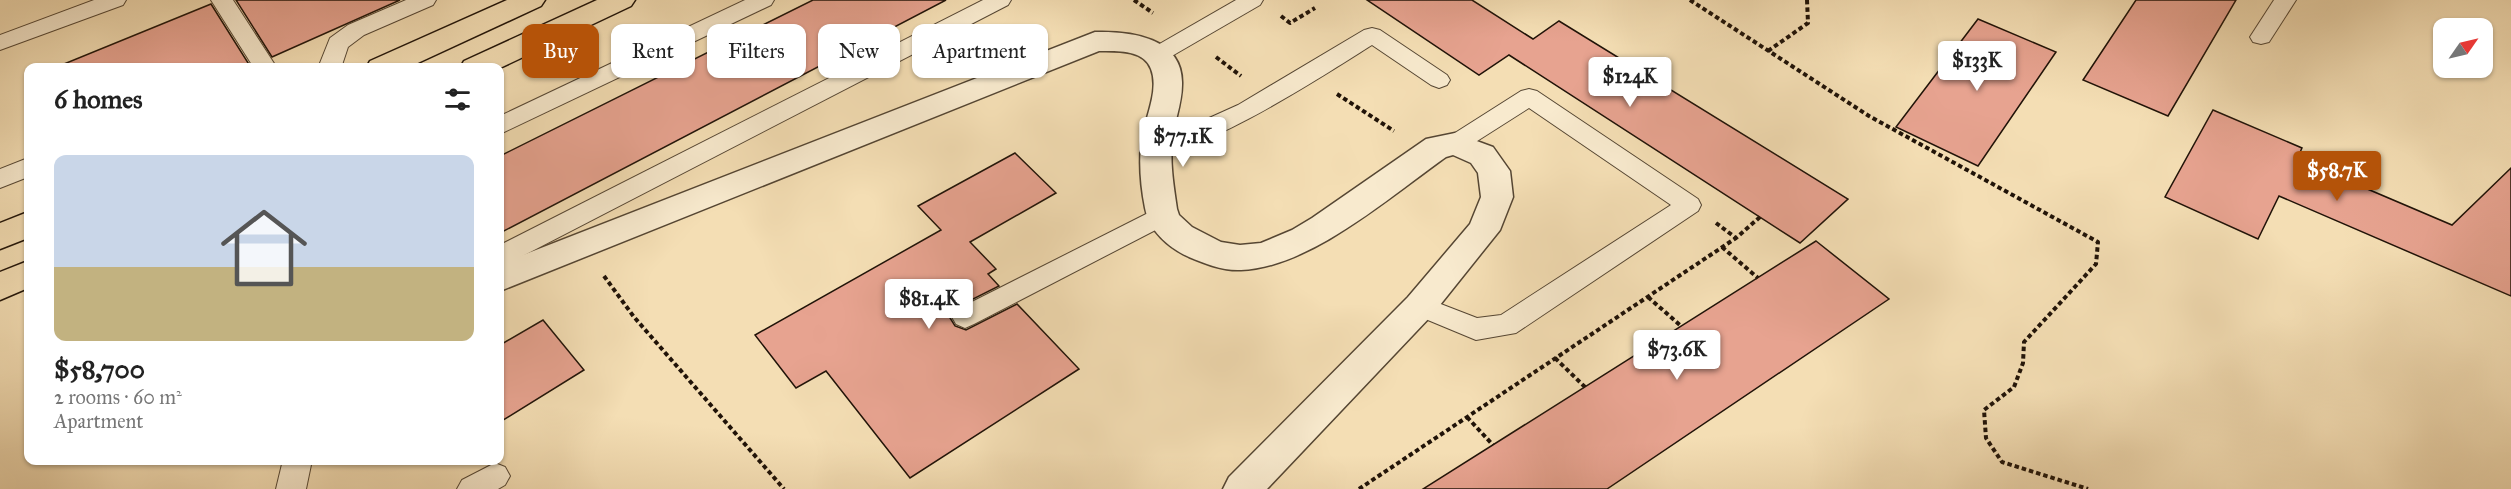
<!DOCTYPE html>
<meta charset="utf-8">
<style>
:root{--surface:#fff;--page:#f2f2f2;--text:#222;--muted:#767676;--line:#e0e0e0;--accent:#b45309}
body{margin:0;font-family:"IM FELL Great Primer",serif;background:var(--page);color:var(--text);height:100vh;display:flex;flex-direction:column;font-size:22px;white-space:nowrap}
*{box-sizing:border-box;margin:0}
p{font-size:20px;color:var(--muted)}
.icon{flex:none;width:33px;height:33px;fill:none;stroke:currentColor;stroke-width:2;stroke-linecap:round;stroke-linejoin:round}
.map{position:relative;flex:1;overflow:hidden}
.panel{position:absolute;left:24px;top:63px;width:480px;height:402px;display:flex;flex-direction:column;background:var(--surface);border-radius:12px;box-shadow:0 2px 4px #0004}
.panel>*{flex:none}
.hud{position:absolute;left:522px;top:24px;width:570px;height:54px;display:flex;gap:12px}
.needle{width:39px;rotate:56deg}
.controls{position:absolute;left:2433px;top:18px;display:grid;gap:12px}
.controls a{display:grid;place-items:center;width:60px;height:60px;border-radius:12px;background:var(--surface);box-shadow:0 2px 4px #0004;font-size:30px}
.price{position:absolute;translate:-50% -51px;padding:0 14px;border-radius:6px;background:#fff;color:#222;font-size:20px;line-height:39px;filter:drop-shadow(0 2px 3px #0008)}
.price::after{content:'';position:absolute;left:50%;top:36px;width:18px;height:14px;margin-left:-9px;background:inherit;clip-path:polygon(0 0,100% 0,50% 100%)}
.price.selected{background:var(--accent);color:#fff}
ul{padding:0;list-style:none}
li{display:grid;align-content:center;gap:12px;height:318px;padding:0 30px}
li+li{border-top:2px solid var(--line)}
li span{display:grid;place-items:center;height:186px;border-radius:12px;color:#555}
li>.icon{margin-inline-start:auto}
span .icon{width:108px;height:108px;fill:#fffc;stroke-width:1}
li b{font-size:26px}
h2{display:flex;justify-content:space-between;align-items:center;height:72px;padding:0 30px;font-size:26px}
.tag{padding:0 21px;border-radius:12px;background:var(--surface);box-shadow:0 2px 4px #0004;font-size:21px;line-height:54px}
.tag.selected{background:var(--accent);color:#fff}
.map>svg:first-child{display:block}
.building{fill:#e7a390;stroke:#201308;stroke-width:1.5}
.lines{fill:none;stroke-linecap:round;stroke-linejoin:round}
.service-casing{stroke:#554633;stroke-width:2}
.minor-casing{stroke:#554633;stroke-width:3}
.primary-casing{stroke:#201308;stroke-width:3}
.path{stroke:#201308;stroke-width:4;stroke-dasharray:4.5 3;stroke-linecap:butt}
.service{fill:#f8eace;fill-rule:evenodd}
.minor{fill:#f8eace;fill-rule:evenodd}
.primary{fill:#f4deb4;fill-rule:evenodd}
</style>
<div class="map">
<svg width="2511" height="489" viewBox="0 0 2511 489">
<rect width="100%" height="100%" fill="#f4deb4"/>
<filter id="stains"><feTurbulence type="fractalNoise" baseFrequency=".00333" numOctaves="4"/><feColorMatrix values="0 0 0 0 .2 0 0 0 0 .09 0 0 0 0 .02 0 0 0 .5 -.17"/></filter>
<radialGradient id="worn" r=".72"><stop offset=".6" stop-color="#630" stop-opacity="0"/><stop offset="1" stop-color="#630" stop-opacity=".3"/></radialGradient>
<g class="building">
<path d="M236,0H400L272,57Z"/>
<path d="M813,0H946L500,233V156Z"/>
<path d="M1367,0H1472L1533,39L1559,21L1848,199L1800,243L1509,55L1479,75Z"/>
<path d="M2136,0H2236L2168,116L2083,80Z"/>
<path d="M211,4L250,66L59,68V66Z"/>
<path d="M1978,19L2056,52L1978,166L1896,127Z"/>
<path d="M2213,110L2302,148L2297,159L2452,225L2511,168V296L2279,196L2258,239L2165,197Z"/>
<path d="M1015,153L1056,193L970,242L996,269L988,274L999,286L955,308L950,318L955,326L966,330L1017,304L1079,369L910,478L826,371L796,388L755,335L941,230L918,206Z"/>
<path d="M1816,241L1889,299L1607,489H1423Z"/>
<path d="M543,320L584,370L500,422V345Z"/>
</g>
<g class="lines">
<defs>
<g id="service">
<path d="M94,0H126L123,5L0,50V35Z"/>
<path d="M211,0H233L277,68H254Z"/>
<path d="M406,0H436L433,5L364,35L348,47L341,68H318L330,38L348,25Z"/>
<path d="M745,0H774L771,5L500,134V116Z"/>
<path d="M983,0H1011L1008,5L509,263L500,266V245Z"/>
<path d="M1236,0H1263L1260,5L1165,60L1157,62L1149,60L1146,55L1149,50Z"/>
<path d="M2274,0H2296L2269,42L2261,44L2253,42L2250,37Z"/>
<path d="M1372,28L1380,30L1447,75L1450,80L1447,85L1439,88L1431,85L1372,45C1332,70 1189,164 1148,152L1144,146L1148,140L1187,128L1238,105L1364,30Z"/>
<path d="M1529,89L1537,91L1698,199L1701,205L1698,211L1516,333L1476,340L1411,313L1407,306L1411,299L1420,296L1477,318L1501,315L1671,205L1529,108L1463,150L1455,152L1447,150L1443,144L1447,138L1521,91Z"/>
<path d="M28,158V177L0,188V169Z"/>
<path d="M1162,206L1171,208L1175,215L1171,222L974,324L965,328L956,324L952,317L956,310Z"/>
<path d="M283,460H312L306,489H276Z"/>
<path d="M495,463L505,467L510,476L505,485L498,489H457L462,480Z"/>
</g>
<path id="minor" d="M1095,32C1130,31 1184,37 1182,85C1182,105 1173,124 1172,144C1170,165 1174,188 1177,209L1179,215L1192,227L1221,242L1240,245L1261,243L1292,230L1312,218L1426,139L1455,133L1493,147L1510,171L1513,197L1500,230L1432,315L1267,489H1223L1229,477L1408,297L1470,224L1481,197L1478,173L1471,163L1453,155L1446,157C1391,196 1309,268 1241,270C1223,271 1206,264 1189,257C1169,248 1149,231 1145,208C1141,188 1139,165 1141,145C1143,121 1160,92 1151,69C1144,49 1115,51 1099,51L500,291V264Z"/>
<g id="primary">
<path d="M507,0H545L541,6L407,68H366L370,61Z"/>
<path d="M597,0H635L631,6L500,68H460L464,61Z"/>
<path d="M28,212V238L0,249V223Z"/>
<path d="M28,261V288L0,300V272Z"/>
</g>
</defs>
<use href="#service" class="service-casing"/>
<use href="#minor" class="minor-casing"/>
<use href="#primary" class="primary-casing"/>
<g class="path">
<path d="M1134,0L1153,13"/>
<path d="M1690,0L1869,116L2098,242L2096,264L2024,342L2023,363L2014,387L1984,410L1986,438L2002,462L2088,489"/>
<path d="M1281,16L1290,23L1315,8"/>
<path d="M1768,51L1808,23L1807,0"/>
<path d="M1216,57L1241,76"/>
<path d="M1337,94L1394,131"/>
<path d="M1716,223L1736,238L1760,217"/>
<path d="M1722,247L1758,278"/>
<path d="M604,276L634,317L784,489"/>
<path d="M1648,297L1681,326"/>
<path d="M1555,358L1585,387"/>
<path d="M1467,417L1493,445"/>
<path d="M1359,489L1736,238"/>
</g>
<use href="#service" class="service"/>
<use href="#minor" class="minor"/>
<use href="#primary" class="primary"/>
</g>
<rect width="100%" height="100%" filter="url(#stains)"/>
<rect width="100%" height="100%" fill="url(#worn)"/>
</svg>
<div class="controls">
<a><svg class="needle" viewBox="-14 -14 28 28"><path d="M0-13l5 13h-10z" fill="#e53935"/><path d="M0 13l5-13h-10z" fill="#767676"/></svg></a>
</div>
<b class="price" style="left:1977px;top:92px">$133K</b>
<b class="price" style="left:1630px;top:108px">$124K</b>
<b class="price" style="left:1183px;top:168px">$77.1K</b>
<b class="price selected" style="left:2337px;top:202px">$58.7K</b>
<b class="price" style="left:929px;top:330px">$81.4K</b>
<b class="price" style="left:1677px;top:381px">$73.6K</b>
<div class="hud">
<a class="tag selected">Buy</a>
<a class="tag">Rent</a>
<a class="tag">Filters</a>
<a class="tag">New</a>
<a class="tag">Apartment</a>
</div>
<section class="panel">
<h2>6 homes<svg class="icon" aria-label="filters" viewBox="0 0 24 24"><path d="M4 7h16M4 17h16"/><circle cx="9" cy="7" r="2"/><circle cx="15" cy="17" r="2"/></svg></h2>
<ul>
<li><span style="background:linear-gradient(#c9d6e8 60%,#c2b280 0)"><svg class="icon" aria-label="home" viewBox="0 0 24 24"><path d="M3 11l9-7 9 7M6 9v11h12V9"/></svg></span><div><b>$58,700</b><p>2 rooms · 60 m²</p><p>Apartment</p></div></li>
</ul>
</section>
</div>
